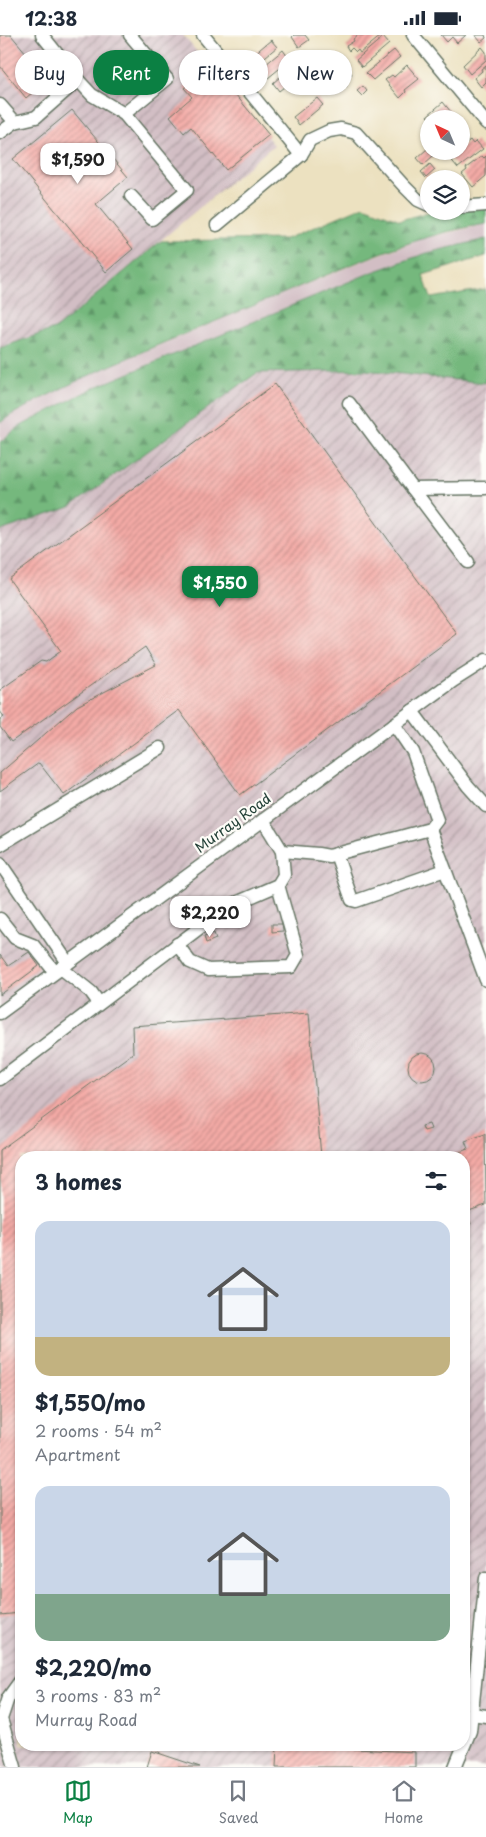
<!DOCTYPE html>
<meta charset="utf-8">
<style>
:root{--surface:#fff;--page:#f2f2f3;--text:#1f2937;--muted:#747a83;--line:#e0e1e3;--accent:#0b8043}
body{margin:0;font-family:"Playpen Sans",sans-serif;background:var(--page);color:var(--text);height:100vh;display:flex;flex-direction:column;font-size:19px;white-space:nowrap}
*{box-sizing:border-box;margin:0}
p{font-size:16px;color:var(--muted)}
.icon{flex:none;width:28px;height:28px;fill:none;stroke:currentColor;stroke-width:2;stroke-linecap:round;stroke-linejoin:round}
.map{position:relative;flex:1;overflow:hidden}
.sheet{position:absolute;left:15px;top:1116px;width:455px;height:600px;display:flex;flex-direction:column;background:var(--surface);border-radius:20px;box-shadow:0 1px 4px #0004}
.sheet>*{flex:none}
.top-card{position:absolute;left:15px;top:15px;width:456px;height:45px;display:flex;gap:10px}
.needle{width:32px;rotate:316deg}
.controls{position:absolute;left:420px;top:75px;display:grid;gap:10px}
.controls a{display:grid;place-items:center;width:50px;height:50px;border-radius:50%;background:var(--surface);box-shadow:0 1px 4px #0004;font-size:25px}
.price{position:absolute;translate:-50% -42px;padding:0 11px;border-radius:10px;background:#fff;color:#222;font-size:16px;line-height:32px;filter:drop-shadow(0 1px 2px #0008)}
.price::after{content:'';position:absolute;left:50%;top:30px;width:15px;height:11px;margin-left:-8px;background:inherit;clip-path:polygon(0 0,100% 0,50% 100%)}
.price.selected{background:var(--accent);color:#fff}
ul{padding:0;list-style:none}
li{display:grid;align-content:center;gap:10px;height:265px;padding:0 20px}
li span{display:grid;place-items:center;height:155px;border-radius:15px;color:#555}
li>.icon{margin-inline-start:auto}
span .icon{width:90px;height:90px;fill:#fffc;stroke-width:1}
li b{font-size:21px}
h2{display:flex;justify-content:space-between;align-items:center;height:60px;padding:0 20px;font-size:21px}
.pill{padding:0 18px;border-radius:22px;background:var(--surface);box-shadow:0 1px 4px #0004;font-size:18px;line-height:45px}
.pill.selected{background:var(--accent);color:#fff}
.status{display:flex;justify-content:space-between;align-items:center;height:35px;padding:0 25px;background:var(--surface);direction:ltr}
.status svg{height:14px;fill:currentColor}
.tab-bar{display:flex;justify-content:space-around;align-items:center;height:70px;border-top:1px solid var(--line);background:var(--surface);font-size:14px;color:var(--muted)}
.tab-bar a{display:grid;justify-items:center;gap:2px}
.tab-bar .selected{color:var(--accent)}
.map>svg:first-child{display:block}
.industrial{fill:url(#industrial-furrows);fill-rule:evenodd}
.railway{fill:#d2bec4}
.forest{fill:url(#forest-firs);stroke:#4a7a58}
.building{fill:url(#building-hatch)}
.lines{fill:none;stroke-linecap:round;stroke-linejoin:round}
.minor-casing{stroke:#677665;stroke-width:15}
.path{stroke:#677665;stroke-width:2.5;stroke-dasharray:1 4;stroke-linecap:butt}
.minor{stroke:#fff;stroke-width:12}
.labels{text-anchor:middle;stroke-width:4.5;stroke-linejoin:round;paint-order:stroke}
.street-label{font-size:14px;fill:#1f3d34;stroke:#fdfcf7}
</style>
<div class="status"><b>12:38</b><svg viewBox="0 0 49 12"><path d="M0 12V9h3v3zM5 12V6h3v6zM10 12V3h3v9zM15 12V0h3v12zM26 1h20v11H26zM47 4h2v5h-2z"/></svg></div>
<div class="map">
<svg width="486" height="1732" viewBox="0 0 486 1732">
<defs>
<pattern id="industrial-furrows" width="10" height="10" patternUnits="userSpaceOnUse" patternTransform="scale(1.25)"><rect width="10" height="10" fill="#d2bec4"/><path d="M-1 1l2-2M0 10L10 0M9 11l2-2" fill="none" stroke="#aa9ca0"/></pattern>
<pattern id="forest-firs" width="22" height="20" patternUnits="userSpaceOnUse" patternTransform="scale(1.25)"><rect width="22" height="20" fill="#74b87d"/><path d="M5 1l3.5 6h-7zM16 11l3.5 6h-7z" fill="#5f9767"/></pattern>
<pattern id="building-hatch" width="6" height="6" patternUnits="userSpaceOnUse" patternTransform="scale(1.25)"><rect width="6" height="6" fill="#f4aaa6"/><path d="M-1 1l2-2M0 6l6-6M5 7l2-2" fill="none" stroke="#c58c88"/></pattern>
</defs>
<rect width="100%" height="100%" fill="#fdfcf7"/>
<filter id="ink" filterUnits="userSpaceOnUse"><feTurbulence type="fractalNoise" baseFrequency=".02" numOctaves="2"/><feDisplacementMap in="SourceGraphic" scale="10" xChannelSelector="R" yChannelSelector="G"/><feConvolveMatrix kernelMatrix="1 2 1 2 8 2 1 2 1" color-interpolation-filters="sRGB"/></filter>
<filter id="wash" filterUnits="userSpaceOnUse"><feTurbulence type="fractalNoise" baseFrequency=".0096" numOctaves="4" result="noise"/><feDisplacementMap in="SourceGraphic" scale="20" xChannelSelector="R" yChannelSelector="G"/><feGaussianBlur stdDeviation="1.12" result="paint"/><feColorMatrix in="noise" values="0 0 0 0 0 0 0 0 0 0 0 0 0 0 0 0 0 1.4 0 .05"/><feComposite in="paint" operator="in"/></filter>
<g filter="url(#wash)">
<rect width="100%" height="100%" fill="#ece1c0"/>
<g class="industrial">
<path d="M0,0H183L274,110L57,293L0,313Z"/>
<path d="M365,335L486,348V1732H0V496L70,472L257,338ZM21,1122H464V1710H21Z"/>
</g>
<path class="railway" d="M486,189V204L427,218L370,238L91,354L19,392L0,407V388L11,380L85,341L365,225L422,204Z"/>
<g class="forest">
<path d="M486,166V189C407,201 334,238 260,268C176,303 91,335 11,380L0,388V313L57,293L161,206L286,204L364,171L400,185L433,176H461Z"/>
<path d="M486,204V221L423,240L431,263L486,254V348L365,335L257,338L70,472L0,496V407L19,392L91,354L370,238L427,218Z"/>
</g>
<g id="blocks">
<g class="building">
<path d="M0,0H11L48,44L26,63L0,31Z"/>
<path d="M294,0H305L309,5L299,12L292,2Z"/>
<path d="M358,0H382L360,18L358,15L356,17L352,13L349,16L346,11L354,6L353,4Z"/>
<path d="M441,0H466L457,8L452,2L447,7Z"/>
<path d="M475,0H485L486,3L481,7Z"/>
<path d="M383,2L389,9L362,32L356,25Z"/>
<path d="M271,5L277,12L254,31L248,24Z"/>
<path d="M482,12L486,17V25L470,39L463,30Z"/>
<path d="M283,15L290,25L268,43L260,34Z"/>
<path d="M394,15L400,22L373,45L366,38Z"/>
<path d="M296,26L304,36L279,56L273,48L288,35L286,34Z"/>
<path d="M211,30L269,100L226,135L191,92L184,98L170,81L192,62L184,53Z"/>
<path d="M407,30L419,44L405,55L406,57L400,63L385,45L392,40L394,42Z"/>
<path d="M486,30V47L481,52L474,43L482,36L481,34Z"/>
<path d="M346,32L352,39L344,45L339,38Z"/>
<path d="M342,44L347,51L342,54L337,47Z"/>
<path d="M363,51L367,56L362,61L357,56Z"/>
<path d="M317,63L323,70L299,90L293,82Z"/>
<path d="M443,67L451,77L443,84H430L427,81Z"/>
<path d="M72,75L128,142L96,169L133,214L106,237L13,124Z"/>
<path d="M470,105L473,109L476,106L483,114L458,133L444,116H461V112Z"/>
<path d="M427,114L433,121L423,130L417,123Z"/>
<path d="M482,121L484,123L486,121V141L473,152L462,139L467,135L466,133Z"/>
<path d="M430,129L435,135L426,143L421,137Z"/>
<path d="M275,349L457,599L240,760L179,675L64,760L39,728L0,756V738L77,671L156,630L145,612L11,707L0,692V685L4,682L0,676V655L41,626L46,627L61,616L9,544Z"/>
<path d="M272,889H283V896L272,897Z"/>
<path d="M214,898L216,904L206,908L204,901Z"/>
<path d="M29,917L39,931L0,960V920L8,931Z"/>
<path d="M309,978L321,1122H21V1578L0,1580V1115L133,1018L132,991Z"/>
<circle cx="422" cy="1032" r="14"/>
<path d="M429,1089L431,1094L424,1096L422,1091Z"/>
<path d="M485,1099L486,1170L466,1177L471,1189L464,1191V1122H446L468,1114L465,1106Z"/>
<path d="M277,1710L415,1717V1732H276Z"/>
<path d="M152,1716L200,1732H147Z"/>
</g>
</g>
</g>
<g filter="url(#ink)">
<use href="#blocks" fill-opacity="0" stroke="#677665" stroke-width="1"/>
<g class="lines">
<defs>
<g id="minor">
<path d="M42,0L78,45"/>
<path d="M203,0L301,120L217,190"/>
<path d="M413,0L486,88"/>
<path d="M0,70L15,87L36,82L78,45L92,60L124,79L187,155L152,184L131,161"/>
<path d="M124,79L167,44L130,0"/>
<path d="M0,98L15,87"/>
<path d="M301,120L310,105L329,96L341,94L356,98L404,151L418,165L429,170"/>
<path d="M461,172L486,170"/>
<path d="M349,368L413,454L486,453"/>
<path d="M413,454L468,527"/>
<path d="M412,676L468,751L486,771"/>
<path d="M263,785L282,816L318,819L329,821L430,794L437,785L413,717L394,689"/>
<path d="M430,794L486,945"/>
<path d="M0,810L160,713"/>
<path d="M336,819L352,865L356,866L445,835"/>
<path d="M0,828L68,928"/>
<path d="M0,884L15,903L33,910L55,937"/>
<path d="M177,909L190,927L208,935L291,932L298,920L278,850"/>
<path d="M61,933L91,957L99,968"/>
<path d="M0,978L453,646L486,625"/>
<path d="M0,1044L227,872L278,850L284,840L282,816"/>
<path d="M472,1679L486,1681"/>
<path d="M15,1732L1,1684L8,1663L21,1645"/>
<path d="M455,1732L470,1696L486,1543"/>
</g>
</defs>
<use href="#minor" class="minor-casing"/>
<path class="path" d="M160,1718L163,1710"/>
<use href="#minor" class="minor"/>
</g>
</g>
<g class="labels">
<g class="street-label">
<text transform="translate(233 788) rotate(-36)" y="5">Murray Road</text>
</g>
</g>
</svg>
<div class="controls">
<a><svg class="needle" viewBox="-14 -14 28 28"><path d="M0-13l5 13h-10z" fill="#e53935"/><path d="M0 13l5-13h-10z" fill="#747a83"/></svg></a>
<a><svg class="icon" aria-label="layers" viewBox="0 0 24 24"><path d="M12 4l9 5-9 5-9-5zM3 14l9 5 9-5"/></svg></a>
</div>
<b class="price" style="left:78px;top:150px">$1,590</b>
<b class="price selected" style="left:220px;top:573px">$1,550</b>
<b class="price" style="left:210px;top:903px">$2,220</b>
<div class="top-card">
<a class="pill">Buy</a>
<a class="pill selected">Rent</a>
<a class="pill">Filters</a>
<a class="pill">New</a>
</div>
<section class="sheet">
<h2>3 homes<svg class="icon" aria-label="filters" viewBox="0 0 24 24"><path d="M4 7h16M4 17h16"/><circle cx="9" cy="7" r="2"/><circle cx="15" cy="17" r="2"/></svg></h2>
<ul>
<li><span style="background:linear-gradient(#c9d6e8 75%,#c2b280 0)"><svg class="icon" aria-label="home" viewBox="0 0 24 24"><path d="M3 11l9-7 9 7M6 9v11h12V9"/></svg></span><div><b>$1,550/mo</b><p>2 rooms · 54 m²</p><p>Apartment</p></div></li>
<li><span style="background:linear-gradient(#c9d6e8 70%,#7fa58c 0)"><svg class="icon" aria-label="home" viewBox="0 0 24 24"><path d="M3 11l9-7 9 7M6 9v11h12V9"/></svg></span><div><b>$2,220/mo</b><p>3 rooms · 83 m²</p><p>Murray Road</p></div></li>
</ul>
</section>
</div>
<nav class="tab-bar">
<a class="selected"><svg class="icon" aria-label="map" viewBox="0 0 24 24"><path d="M3 6l6-2 6 2 6-2v14l-6 2-6-2-6 2zM9 4v14M15 6v14"/></svg>Map</a>
<a><svg class="icon" aria-label="saved" viewBox="0 0 24 24"><path d="M7 4h10v16l-5-4-5 4z"/></svg>Saved</a>
<a><svg class="icon" aria-label="home" viewBox="0 0 24 24"><path d="M3 11l9-7 9 7M6 9v11h12V9"/></svg>Home</a>
</nav>
